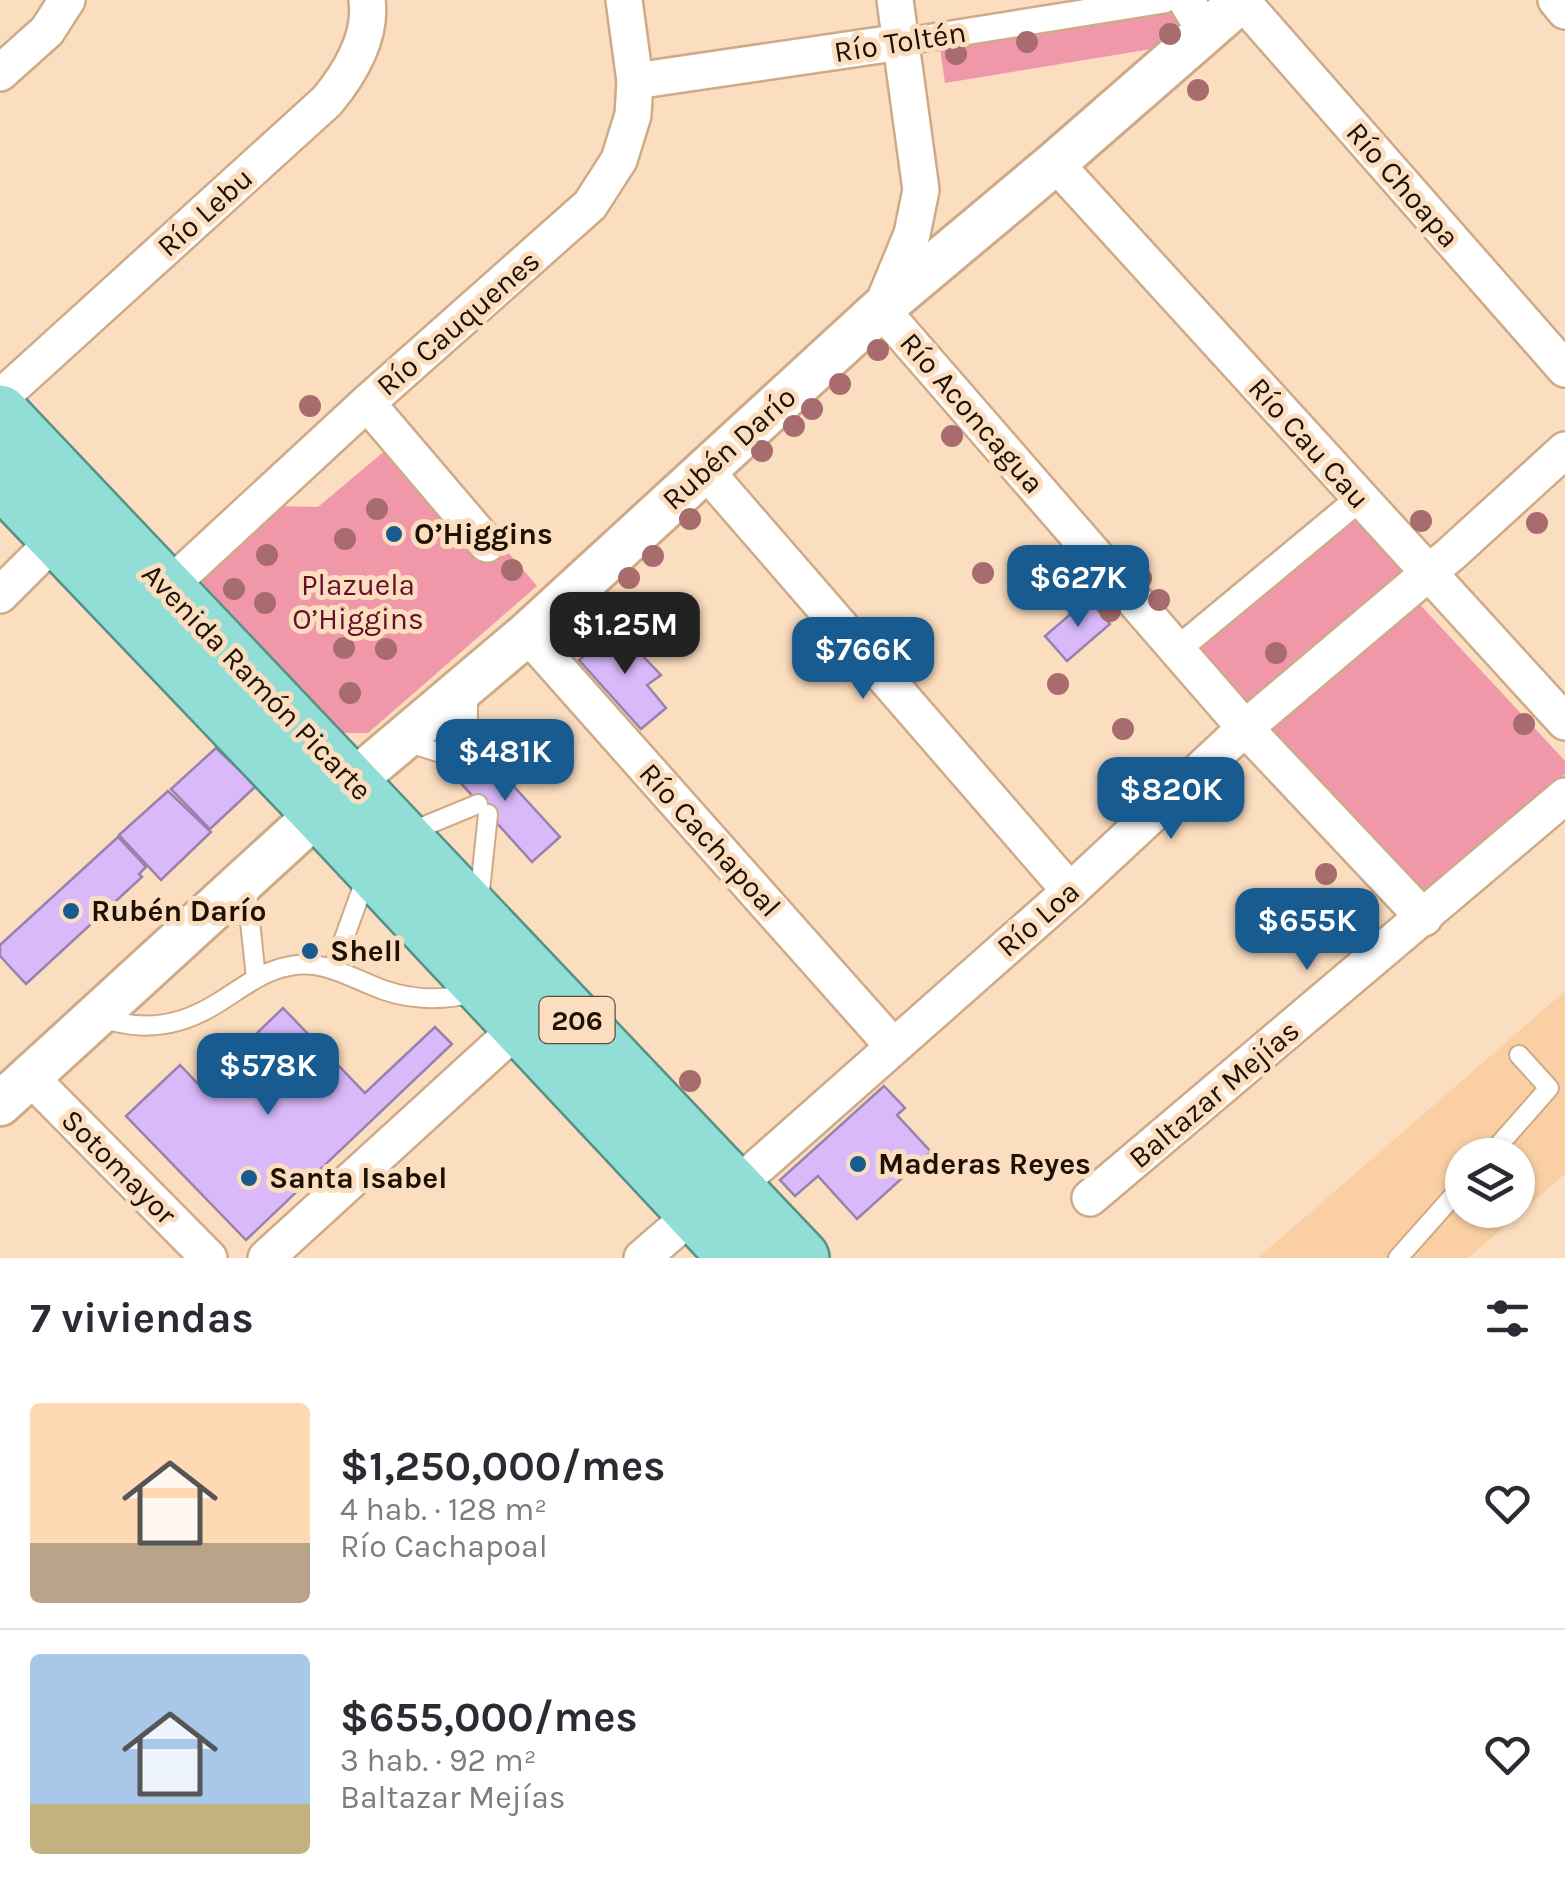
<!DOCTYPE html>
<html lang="es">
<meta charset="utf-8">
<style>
:root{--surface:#fff;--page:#f7f7f7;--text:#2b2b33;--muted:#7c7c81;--line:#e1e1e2;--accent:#175b90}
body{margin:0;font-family:Karla,sans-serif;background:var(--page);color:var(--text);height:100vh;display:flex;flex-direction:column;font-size:38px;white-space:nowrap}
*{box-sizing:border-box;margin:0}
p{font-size:32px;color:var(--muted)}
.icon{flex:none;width:55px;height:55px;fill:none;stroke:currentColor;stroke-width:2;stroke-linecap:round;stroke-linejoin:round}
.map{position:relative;height:1258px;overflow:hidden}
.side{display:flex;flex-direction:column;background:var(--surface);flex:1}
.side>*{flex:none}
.controls{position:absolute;left:1445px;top:1138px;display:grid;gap:20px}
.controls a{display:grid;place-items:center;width:90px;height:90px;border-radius:50%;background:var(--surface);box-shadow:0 2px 8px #0004;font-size:50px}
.price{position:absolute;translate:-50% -85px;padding:0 22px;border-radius:20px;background:var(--accent);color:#fff;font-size:32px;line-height:65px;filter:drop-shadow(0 2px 5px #0008)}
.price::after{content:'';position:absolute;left:50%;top:60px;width:30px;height:22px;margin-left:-15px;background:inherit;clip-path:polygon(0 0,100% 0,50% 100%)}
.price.active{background:#222;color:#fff}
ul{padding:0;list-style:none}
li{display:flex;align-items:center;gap:30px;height:250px;padding:0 30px}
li+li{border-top:2px solid var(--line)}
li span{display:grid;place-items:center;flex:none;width:280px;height:200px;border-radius:10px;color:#555}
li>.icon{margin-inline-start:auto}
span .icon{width:120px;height:120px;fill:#fffc;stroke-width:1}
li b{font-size:42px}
h2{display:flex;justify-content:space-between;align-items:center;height:120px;padding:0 30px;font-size:42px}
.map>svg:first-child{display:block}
.built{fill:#facfa3;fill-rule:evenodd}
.green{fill:#f098a9}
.building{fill:#d9b9f9;stroke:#9782ac;stroke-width:2.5}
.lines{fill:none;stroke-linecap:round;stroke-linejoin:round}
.service-casing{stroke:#ceaa86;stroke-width:22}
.pedestrian-casing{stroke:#ceaa86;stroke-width:30}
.minor-casing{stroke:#ceaa86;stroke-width:40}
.tertiary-casing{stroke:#ceaa86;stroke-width:48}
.trunk-casing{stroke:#579086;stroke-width:60}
.service{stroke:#fff;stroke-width:18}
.pedestrian{stroke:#fff;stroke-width:25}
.minor{stroke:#fff;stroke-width:35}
.tertiary{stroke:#fff;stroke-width:42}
.trunk{stroke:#90ded6;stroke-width:55}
.tree{fill:#a86c6e}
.poi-dot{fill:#175b90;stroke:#fbddbf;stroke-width:4}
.labels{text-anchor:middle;stroke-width:10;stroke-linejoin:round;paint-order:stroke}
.shield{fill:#fbddbf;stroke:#604e3c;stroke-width:2.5}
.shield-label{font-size:28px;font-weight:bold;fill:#1e1104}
.street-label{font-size:30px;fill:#1e1104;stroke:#fbddbf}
.poi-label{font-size:30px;font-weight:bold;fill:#1e1104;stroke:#fbddbf;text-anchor:start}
.park-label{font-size:30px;fill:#64102c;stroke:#fbddbf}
</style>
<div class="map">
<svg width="1565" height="1258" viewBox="0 0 1565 1258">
<rect width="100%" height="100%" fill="#fbddbf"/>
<path class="built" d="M1565,991V1174L1468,1258H1258ZM1462,1155H1518V1210H1462Z"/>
<g class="green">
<path d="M1175,4L1182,44L945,83L939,42Z"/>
<path d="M387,449L501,544L537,586L368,733H340L203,592V563L270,506L318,507Z"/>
<path d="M1342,500L1406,575L1247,711L1182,638Z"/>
<path d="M1413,597L1565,761V774L1423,907L1267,726Z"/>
</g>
<g class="building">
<path d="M1088,599L1110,624L1067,661L1045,636Z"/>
<path d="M616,628L661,675L647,685L666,708L641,729L579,660Z"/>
<path d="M477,746L560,837L532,862L450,771Z"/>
<path d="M216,748L256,786L210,829L171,789Z"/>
<path d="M168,791L211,832L161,880L119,835Z"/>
<path d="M118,837L146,867L139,874L142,877L26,984L0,956V945Z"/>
<path d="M283,1008L365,1093L435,1027L452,1044L246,1240L126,1116L180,1065L201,1087Z"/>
<path d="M884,1086L905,1108L897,1115L931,1152L857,1219L818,1176L795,1196L780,1180Z"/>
</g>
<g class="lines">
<defs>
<g id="service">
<path d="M468,689V732L471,752"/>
<path d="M406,742L463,760"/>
<path d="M410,832L478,804"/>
<path d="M246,884L256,978"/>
<path d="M479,900L488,814"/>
<path d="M333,969L367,875"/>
<path d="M100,1017C140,1032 179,1027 216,1004C241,989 261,971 290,966C321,960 344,974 371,985C404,1000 441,1002 476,992"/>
<path d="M1490,1155L1549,1088L1519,1055"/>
<path d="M1398,1258L1462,1186"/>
</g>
<g id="pedestrian">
<path d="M901,42L1164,0"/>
<path d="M1178,649L1360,498"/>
</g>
<g id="minor">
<path d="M895,0L921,190L912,234L881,309L1245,728L1424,918"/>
<path d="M1186,0L1206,33"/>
<path d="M1241,0L1565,369"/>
<path d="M1556,0L1565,11"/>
<path d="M0,73L47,31L67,0"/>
<path d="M635,81L901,42"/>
<path d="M1055,163L1565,722"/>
<path d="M0,398L327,101C350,73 372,37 367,0"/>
<path d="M367,403L487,544"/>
<path d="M705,470L1070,891"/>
<path d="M167,588L367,403L590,205L619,160L633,115L635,81L624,0"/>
<path d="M0,595L57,538"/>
<path d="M527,634L893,1046"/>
<path d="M30,1077L209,1258"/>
<path d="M734,1188L1070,891L1245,728L1451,554L1565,450"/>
<path d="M1090,1198L1565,796"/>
<path d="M266,1258L520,1026"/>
<path d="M642,1258L694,1213"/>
</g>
<path id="tertiary" d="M0,1104L352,782L527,634L881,309L1055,163L1242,0"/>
<g id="trunk">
<path d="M0,413L801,1258"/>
<path d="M0,478L319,812L737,1258"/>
</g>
</defs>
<use href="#service" class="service-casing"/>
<use href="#pedestrian" class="pedestrian-casing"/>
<use href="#minor" class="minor-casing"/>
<use href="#tertiary" class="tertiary-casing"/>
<use href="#trunk" class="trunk-casing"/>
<use href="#service" class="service"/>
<use href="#pedestrian" class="pedestrian"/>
<use href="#minor" class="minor"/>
<use href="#tertiary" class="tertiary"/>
<use href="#trunk" class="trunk"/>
</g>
<g class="tree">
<circle cx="1170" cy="34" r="11"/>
<circle cx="1027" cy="42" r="11"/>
<circle cx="956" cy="54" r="11"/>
<circle cx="1198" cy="90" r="11"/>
<circle cx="878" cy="350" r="11"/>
<circle cx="840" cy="384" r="11"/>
<circle cx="310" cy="406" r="11"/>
<circle cx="812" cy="409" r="11"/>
<circle cx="794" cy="426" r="11"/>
<circle cx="952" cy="436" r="11"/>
<circle cx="762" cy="451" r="11"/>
<circle cx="377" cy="509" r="11"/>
<circle cx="690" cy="519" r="11"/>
<circle cx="1421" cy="521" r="11"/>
<circle cx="1537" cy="523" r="11"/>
<circle cx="345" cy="539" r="11"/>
<circle cx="267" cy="555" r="11"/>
<circle cx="653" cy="556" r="11"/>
<circle cx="512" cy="570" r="11"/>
<circle cx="983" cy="573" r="11"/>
<circle cx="629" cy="578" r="11"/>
<circle cx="1141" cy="578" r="11"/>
<circle cx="234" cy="589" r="11"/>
<circle cx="1159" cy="600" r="11"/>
<circle cx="265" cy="603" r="11"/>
<circle cx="593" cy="604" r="11"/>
<circle cx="1110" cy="611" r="11"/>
<circle cx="584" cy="637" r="11"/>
<circle cx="344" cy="648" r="11"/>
<circle cx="386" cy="649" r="11"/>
<circle cx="1276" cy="653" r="11"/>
<circle cx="1058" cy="684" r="11"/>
<circle cx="350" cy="693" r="11"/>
<circle cx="1524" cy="724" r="11"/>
<circle cx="1123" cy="729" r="11"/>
<circle cx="1326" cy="874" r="11"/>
<circle cx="690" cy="1081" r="11"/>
</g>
<g class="poi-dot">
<circle cx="394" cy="534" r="10"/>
<circle cx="71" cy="911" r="10"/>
<circle cx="310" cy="951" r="10"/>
<circle cx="858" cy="1164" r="10"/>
<circle cx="249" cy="1178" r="10"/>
</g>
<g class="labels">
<rect class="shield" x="539.5" y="997" width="75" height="46" rx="8"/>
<g class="shield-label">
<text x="577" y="1030">206</text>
</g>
<g class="street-label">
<text transform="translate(900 42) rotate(-9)" y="10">Río Toltén</text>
<text transform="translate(1403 185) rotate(49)" y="10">Río Choapa</text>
<text transform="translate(205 212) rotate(-42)" y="10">Río Lebu</text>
<text transform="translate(458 323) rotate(-41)" y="10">Río Cauquenes</text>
<text transform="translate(972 413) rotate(49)" y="10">Río Aconcagua</text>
<text transform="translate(1309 443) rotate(48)" y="10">Río Cau Cau</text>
<text transform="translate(729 448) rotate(-42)" y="10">Rubén Darío</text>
<text transform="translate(257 682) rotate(46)" y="10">Avenida Ramón Picarte</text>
<text transform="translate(710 840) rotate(48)" y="10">Río Cachapoal</text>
<text transform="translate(1038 919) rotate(-41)" y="10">Río Loa</text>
<text transform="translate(1214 1094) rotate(-40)" y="10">Baltazar Mejías</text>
<text transform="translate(119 1167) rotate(45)" y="10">Sotomayor</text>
</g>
<g class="poi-label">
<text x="414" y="544">O’Higgins</text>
<text x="91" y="921">Rubén Darío</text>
<text x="330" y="961">Shell</text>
<text x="878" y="1174">Maderas Reyes</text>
<text x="269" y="1188">Santa Isabel</text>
</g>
<g class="park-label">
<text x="358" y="595">Plazuela<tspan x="358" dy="34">O’Higgins</tspan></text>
</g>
</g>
</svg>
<div class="controls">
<a><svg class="icon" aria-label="layers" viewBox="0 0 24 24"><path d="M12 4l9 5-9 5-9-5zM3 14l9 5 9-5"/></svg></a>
</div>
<b class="price" style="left:1078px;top:630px">$627K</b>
<b class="price active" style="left:625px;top:677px">$1.25M</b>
<b class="price" style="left:863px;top:702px">$766K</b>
<b class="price" style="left:505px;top:804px">$481K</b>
<b class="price" style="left:1171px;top:842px">$820K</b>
<b class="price" style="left:1307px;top:973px">$655K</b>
<b class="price" style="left:268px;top:1118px">$578K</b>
</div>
<section class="side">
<h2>7 viviendas<svg class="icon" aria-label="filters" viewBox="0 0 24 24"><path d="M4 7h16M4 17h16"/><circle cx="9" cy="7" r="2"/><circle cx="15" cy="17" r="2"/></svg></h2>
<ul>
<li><span style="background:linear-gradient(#ffd9b3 70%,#b9a48a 0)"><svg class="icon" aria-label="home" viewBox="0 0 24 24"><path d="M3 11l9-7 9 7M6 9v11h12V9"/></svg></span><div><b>$1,250,000/mes</b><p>4 hab. · 128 m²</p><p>Río Cachapoal</p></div><svg class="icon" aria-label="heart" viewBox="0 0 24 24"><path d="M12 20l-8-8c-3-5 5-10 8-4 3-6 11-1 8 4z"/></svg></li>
<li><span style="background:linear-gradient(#a9c7e8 75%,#c2b280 0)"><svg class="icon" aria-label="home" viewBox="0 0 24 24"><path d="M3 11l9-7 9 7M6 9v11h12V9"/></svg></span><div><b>$655,000/mes</b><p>3 hab. · 92 m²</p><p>Baltazar Mejías</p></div><svg class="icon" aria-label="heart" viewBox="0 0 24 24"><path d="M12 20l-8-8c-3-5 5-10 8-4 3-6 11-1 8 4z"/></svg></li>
</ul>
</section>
